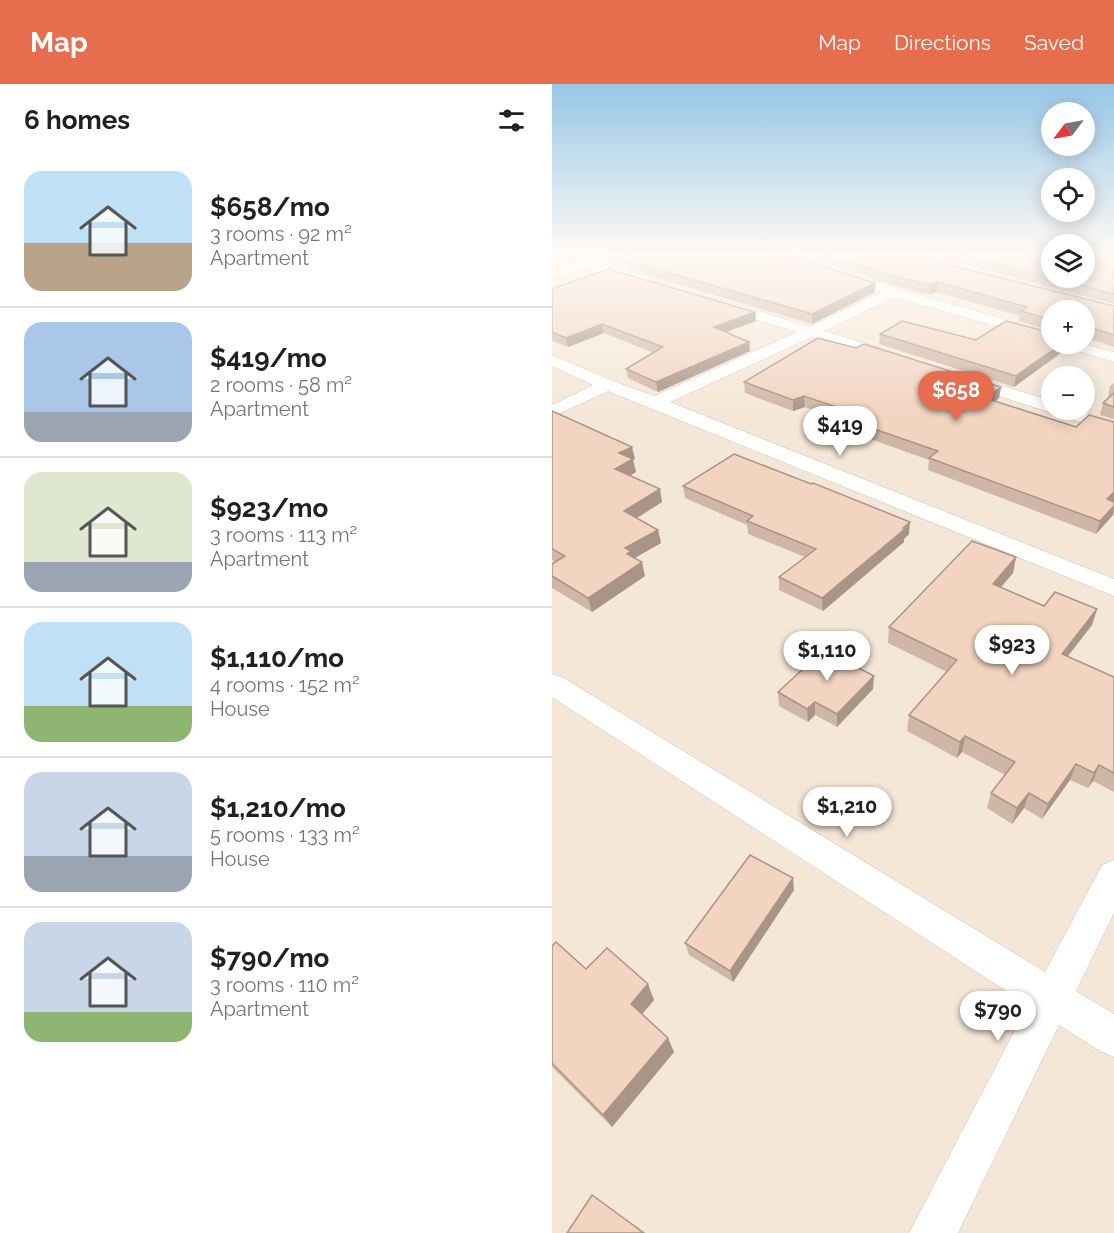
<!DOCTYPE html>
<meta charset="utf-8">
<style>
:root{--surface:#fff;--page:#f6f6f6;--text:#202124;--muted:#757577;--line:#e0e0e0;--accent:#e66e4f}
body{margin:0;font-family:Raleway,sans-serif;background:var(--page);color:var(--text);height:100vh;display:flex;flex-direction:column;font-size:22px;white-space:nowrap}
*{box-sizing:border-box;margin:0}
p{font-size:20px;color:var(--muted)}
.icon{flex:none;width:33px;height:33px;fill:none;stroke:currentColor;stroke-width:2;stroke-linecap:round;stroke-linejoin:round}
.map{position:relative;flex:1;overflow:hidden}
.panel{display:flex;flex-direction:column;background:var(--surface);width:552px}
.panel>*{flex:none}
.needle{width:39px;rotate:238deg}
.tools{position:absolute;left:489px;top:18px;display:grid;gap:12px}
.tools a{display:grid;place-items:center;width:54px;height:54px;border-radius:50%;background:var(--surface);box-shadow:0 3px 15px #0003;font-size:30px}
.price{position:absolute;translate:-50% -51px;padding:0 14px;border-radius:21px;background:#fff;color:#222;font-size:20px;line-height:39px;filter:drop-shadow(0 2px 3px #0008)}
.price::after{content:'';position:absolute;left:50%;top:36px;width:18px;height:14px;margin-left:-9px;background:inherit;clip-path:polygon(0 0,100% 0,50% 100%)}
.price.current{background:var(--accent);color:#fff}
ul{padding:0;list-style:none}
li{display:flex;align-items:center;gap:18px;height:150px;padding:0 24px}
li+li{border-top:2px solid var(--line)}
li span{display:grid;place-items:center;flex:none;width:168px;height:120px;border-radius:18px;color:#555}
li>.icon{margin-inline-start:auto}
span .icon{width:72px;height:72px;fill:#fffc;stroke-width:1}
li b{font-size:26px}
h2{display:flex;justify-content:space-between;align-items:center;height:72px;padding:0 24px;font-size:26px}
header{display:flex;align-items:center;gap:36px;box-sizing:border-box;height:84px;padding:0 30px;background:var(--accent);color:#fff}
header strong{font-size:28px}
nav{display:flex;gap:33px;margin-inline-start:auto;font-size:21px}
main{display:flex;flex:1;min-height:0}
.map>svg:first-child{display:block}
.residential{fill:#f5e7d7;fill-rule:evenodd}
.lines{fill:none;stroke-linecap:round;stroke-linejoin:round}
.street-casing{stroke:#cfbdae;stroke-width:1}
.street{fill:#fff;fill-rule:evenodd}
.wall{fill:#d0b6a6}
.shaded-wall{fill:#a99487}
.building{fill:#f2d4c1;stroke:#a99487;stroke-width:1.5}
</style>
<header>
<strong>Map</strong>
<nav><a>Map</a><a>Directions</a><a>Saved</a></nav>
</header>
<main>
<section class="panel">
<h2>6 homes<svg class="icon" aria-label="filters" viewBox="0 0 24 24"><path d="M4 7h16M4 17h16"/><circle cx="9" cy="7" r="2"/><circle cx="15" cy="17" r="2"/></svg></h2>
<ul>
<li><span style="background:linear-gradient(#bfe0f5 60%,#b9a48a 0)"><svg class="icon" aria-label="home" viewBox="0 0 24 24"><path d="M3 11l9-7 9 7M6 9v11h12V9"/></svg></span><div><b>$658/mo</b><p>3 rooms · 92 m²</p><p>Apartment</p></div></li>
<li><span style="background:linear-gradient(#a9c7e8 75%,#9aa5b1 0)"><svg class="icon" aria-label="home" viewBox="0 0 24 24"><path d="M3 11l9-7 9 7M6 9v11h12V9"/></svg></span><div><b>$419/mo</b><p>2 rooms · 58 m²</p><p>Apartment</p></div></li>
<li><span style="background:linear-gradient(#dfe7d0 75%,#9aa5b1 0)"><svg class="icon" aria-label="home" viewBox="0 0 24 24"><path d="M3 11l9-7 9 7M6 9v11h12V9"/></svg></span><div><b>$923/mo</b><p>3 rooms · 113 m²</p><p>Apartment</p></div></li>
<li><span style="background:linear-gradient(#bfe0f5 70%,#8fb573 0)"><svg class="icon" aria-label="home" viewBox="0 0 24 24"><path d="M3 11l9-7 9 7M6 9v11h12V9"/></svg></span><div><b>$1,110/mo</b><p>4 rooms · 152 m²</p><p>House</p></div></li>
<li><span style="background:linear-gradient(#c9d6e8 70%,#9aa5b1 0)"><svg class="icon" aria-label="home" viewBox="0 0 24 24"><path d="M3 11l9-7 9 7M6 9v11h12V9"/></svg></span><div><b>$1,210/mo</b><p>5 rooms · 133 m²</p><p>House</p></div></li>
<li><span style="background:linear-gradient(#c9d6e8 75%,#8fb573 0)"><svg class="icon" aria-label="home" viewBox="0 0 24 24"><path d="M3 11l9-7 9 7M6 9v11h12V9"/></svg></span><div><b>$790/mo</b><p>3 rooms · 110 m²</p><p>Apartment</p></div></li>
</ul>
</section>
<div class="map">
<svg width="562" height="1149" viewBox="0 0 562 1149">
<rect width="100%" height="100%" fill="#fdf5e9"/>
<path class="residential" d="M0,169H499L500,194H532L562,169V1149H0ZM500,226H532V260H500ZM500,292H532V326H500Z"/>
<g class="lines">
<defs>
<g id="street">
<path d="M52,169H69L45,179L93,193L95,196L88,200L33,184L0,195V187Z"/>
<path d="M219,169H237L346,205L500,249V258L342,213L272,247L347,270L349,273L347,276H335L260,253L118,318L562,495V512L56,307L0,333V321L41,301L0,282V271L61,297L102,312L245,248L163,223L161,220L163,217H173L258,243L329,208L221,172Z"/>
<path d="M509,260H532L562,268V278L512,263Z"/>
<path d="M415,291L500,317V326H524L562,337V349L409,300L407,296Z"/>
<path d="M0,590L10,593L493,888L550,781L562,776V829L524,907L562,930V973L548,967L507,941L406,1149H357L476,921L0,613Z"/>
</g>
</defs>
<use href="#street" class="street-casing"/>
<use href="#street" class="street"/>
</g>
<g class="wall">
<path d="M58,169H231L323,199V208L260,240L78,186L77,180L59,176Z"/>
<path d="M244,169H365L389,179L562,222V263L532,253V226H500V247L467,237L468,232L385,208L377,211L341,201Z"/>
<path d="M370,169H562V220Z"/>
<path d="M0,205L203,228L204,237L174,248L197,258L198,267L106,308L76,294L74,285L102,269L52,249L16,263L0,257Z"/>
<path d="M328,250L500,260H514L513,266L462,303L327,260Z"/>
<path d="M192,298L449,303L447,314L443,317L524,343L562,338V428L561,431L544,450L376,386L377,376L299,348V339L253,323L241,327L193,309Z"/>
<path d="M562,299V335L548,331L551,319L557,314L556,313L558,302Z"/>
<path d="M0,327L83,375L81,376L84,388L78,392L110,418L85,434L106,446L109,459L82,474L93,492L40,528L0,504V480L4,478L0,476Z"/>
<path d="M131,402L357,450L352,455V458L271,527L227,506V493L253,473L196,450L195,441L133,414Z"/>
<path d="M464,473L461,489L449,503L492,522L545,525L540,541L516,572L562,593V708L541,697L536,704L518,696L490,735L472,724L460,740L435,724L439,709L453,691L410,668L405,674L355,647L357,631L395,588L336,559L337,543Z"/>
<path d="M304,583L321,605L285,643L263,631L256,638L227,622L226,608Z"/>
<path d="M242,806L181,898L137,871L133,859Z"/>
<path d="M0,862L34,885L102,916L90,930L122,968L60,1043L0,983Z"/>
</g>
<g class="shaded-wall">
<path d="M386,198L385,208L377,211L378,201Z"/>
<path d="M323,199V208L260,240V230Z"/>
<path d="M203,228L204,237L163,252L162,243Z"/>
<path d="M50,240L52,249L16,263L14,254Z"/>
<path d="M197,258L198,267L106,308L104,298Z"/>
<path d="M509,260H514L513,266L462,303L464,292Z"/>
<path d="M449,303L447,314L432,326L433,314Z"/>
<path d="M252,312L253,323L241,327V316Z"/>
<path d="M80,363L83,375L81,376L84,388L66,398L63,385L67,369Z"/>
<path d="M108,405L110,418L75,440L72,427Z"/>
<path d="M562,408V417L552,427L555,415Z"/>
<path d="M562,422L561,431L544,450L548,437Z"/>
<path d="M358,438L357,450L352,455V458L271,527L270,514Z"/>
<path d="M106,446L109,459L81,475L78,484L73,464Z"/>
<path d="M464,473L461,489L438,516L441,500Z"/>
<path d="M90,478L93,492L40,528L36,514Z"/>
<path d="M545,525L540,541L505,586L510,570Z"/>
<path d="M322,592L321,605L285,643V630Z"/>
<path d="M263,618V631L256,638L255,625Z"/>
<path d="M413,652L410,668L405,674L408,658Z"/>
<path d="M524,680L518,696L490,735L496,720Z"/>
<path d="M547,681L541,697L536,704L542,689Z"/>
<path d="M477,709L472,724L460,740L465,724Z"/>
<path d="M241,794L242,806L181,898L178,887Z"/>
<path d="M96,900L102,916L86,935L79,920Z"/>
<path d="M116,954L122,968L60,1043L51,1031Z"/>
</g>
<g class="building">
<path d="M67,169H231L323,199L260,230L76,177L86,174Z"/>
<path d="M271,169H365L389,179L562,222V251L534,242L532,243V226H500V236L469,227L475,223L386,198L378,201L341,192Z"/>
<path d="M405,169H500V194H532V169H562V210Z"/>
<path d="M56,185L203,228L162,243L197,258L104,298L74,285L111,263L50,240L14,254L0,248V205Z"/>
<path d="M350,237L424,256L454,237L500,249V260H509L464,292L328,250Z"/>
<path d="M266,254L304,264L312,260L449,303L433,314L524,343L537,331L562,338V408L555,415L562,418V422L548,437L377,374L386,367L299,337L308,331L252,312L241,316L192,298Z"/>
<path d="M562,309V323L551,319Z"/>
<path d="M0,327L80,363L67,369L81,375L63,385L108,405L72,427L106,446L73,464L79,467L75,470L90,478L36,514L0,492V480L13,472L0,465Z"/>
<path d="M182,370L259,400L261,399L358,438L351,444L353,445L270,514L227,493L264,465L195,437L201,432L131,402Z"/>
<path d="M420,457L464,473L441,500L492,522L503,508L545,525L510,570L562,593V689L547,681L542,689L524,680L496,720L477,709L465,724L439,709L463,678L413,652L408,658L357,631L405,576L337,543Z"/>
<path d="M275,563L304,578L301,581L322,592L285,630L263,618L255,625L226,608Z"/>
<path d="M198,771L241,794L178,887L133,859Z"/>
<path d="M4,858L34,885L55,864L96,900L79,920L116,954L51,1031L0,979V862Z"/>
<path d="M40,1111L92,1149H15Z"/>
</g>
<linearGradient id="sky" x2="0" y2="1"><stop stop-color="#97c6e8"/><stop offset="0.51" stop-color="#fefaf5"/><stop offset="1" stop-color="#fefaf5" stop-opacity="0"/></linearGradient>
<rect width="562" height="330" fill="url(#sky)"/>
</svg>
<div class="tools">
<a><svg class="needle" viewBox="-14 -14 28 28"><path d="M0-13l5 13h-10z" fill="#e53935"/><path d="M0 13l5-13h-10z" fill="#757577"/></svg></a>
<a><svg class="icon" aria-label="locate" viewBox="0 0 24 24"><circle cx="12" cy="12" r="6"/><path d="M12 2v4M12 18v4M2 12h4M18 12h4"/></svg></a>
<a><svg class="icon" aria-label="layers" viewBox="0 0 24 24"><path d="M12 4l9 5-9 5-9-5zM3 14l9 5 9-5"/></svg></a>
<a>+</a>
<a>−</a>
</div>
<b class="price current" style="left:404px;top:338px">$658</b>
<b class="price" style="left:288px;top:373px">$419</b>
<b class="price" style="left:460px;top:592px">$923</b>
<b class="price" style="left:275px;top:598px">$1,110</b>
<b class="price" style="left:295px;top:754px">$1,210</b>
<b class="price" style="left:446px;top:958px">$790</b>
</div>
</main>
